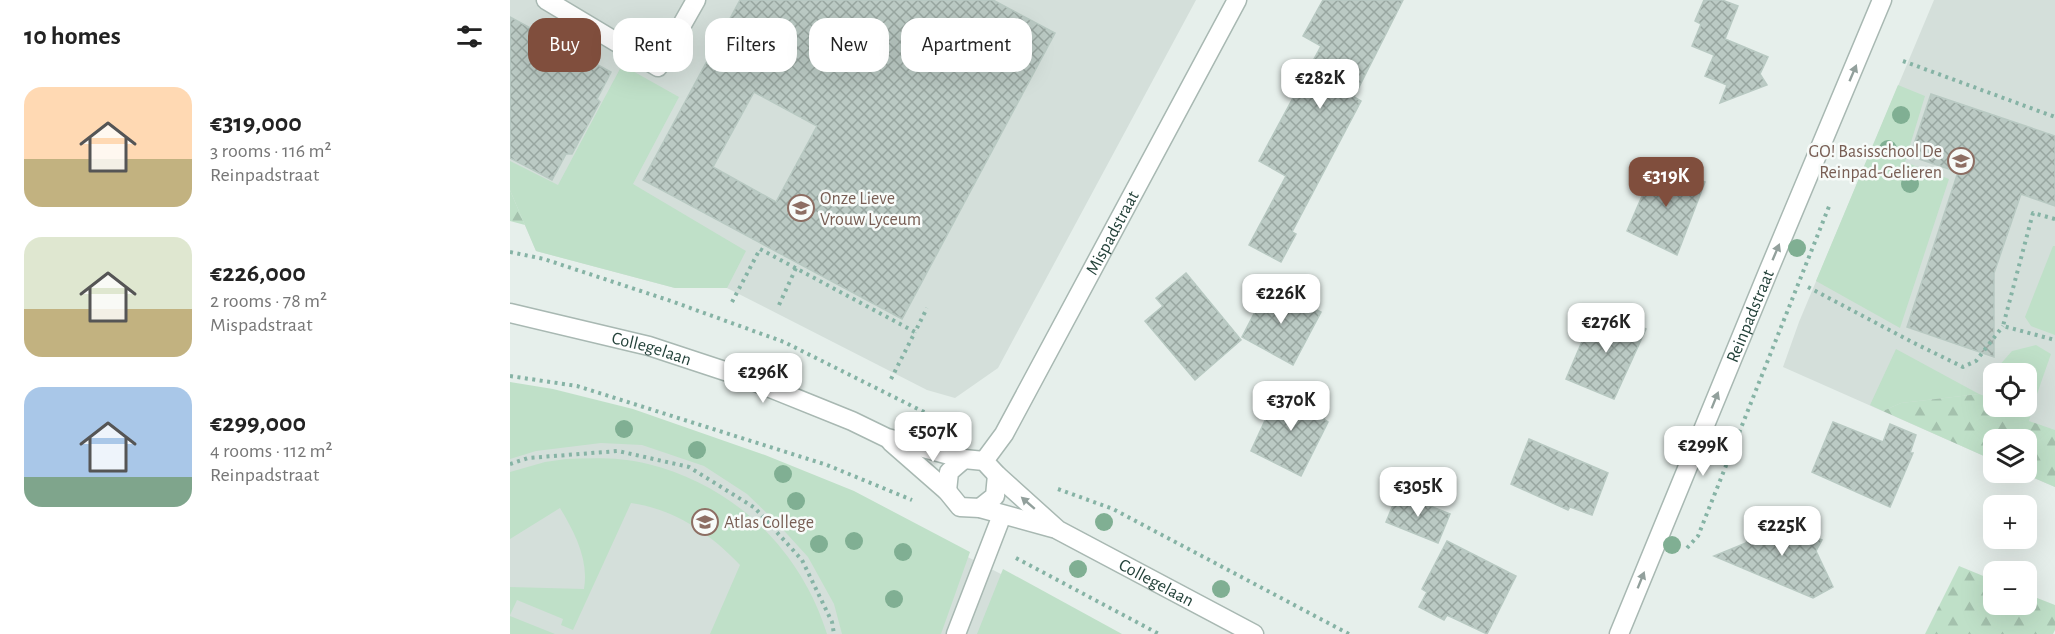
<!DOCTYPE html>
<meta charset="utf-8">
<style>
:root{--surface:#fff;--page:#f2f2f2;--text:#222;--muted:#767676;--accent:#804e3d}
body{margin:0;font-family:"Alegreya Sans",sans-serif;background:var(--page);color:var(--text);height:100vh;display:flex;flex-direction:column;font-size:22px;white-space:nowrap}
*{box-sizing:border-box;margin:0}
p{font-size:20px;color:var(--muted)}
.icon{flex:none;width:33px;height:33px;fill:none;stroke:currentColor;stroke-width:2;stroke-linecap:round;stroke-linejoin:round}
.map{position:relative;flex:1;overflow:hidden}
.sheet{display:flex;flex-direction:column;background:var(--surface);width:510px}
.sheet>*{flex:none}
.top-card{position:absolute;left:18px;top:18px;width:570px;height:54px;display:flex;gap:12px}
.controls{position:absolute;left:1473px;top:363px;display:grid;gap:12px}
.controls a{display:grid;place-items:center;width:54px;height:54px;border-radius:12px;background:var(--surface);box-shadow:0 6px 24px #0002;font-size:30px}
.price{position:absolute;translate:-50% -51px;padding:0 14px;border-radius:12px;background:#fff;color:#222;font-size:20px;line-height:39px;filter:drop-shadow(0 2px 3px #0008)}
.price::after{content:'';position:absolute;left:50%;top:36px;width:18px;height:14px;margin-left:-9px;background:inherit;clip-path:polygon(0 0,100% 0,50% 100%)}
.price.selected{background:var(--accent);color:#fff}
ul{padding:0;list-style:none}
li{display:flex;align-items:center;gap:18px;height:150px;padding:0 24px}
li span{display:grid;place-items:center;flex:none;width:168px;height:120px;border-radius:18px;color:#555}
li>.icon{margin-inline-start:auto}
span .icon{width:72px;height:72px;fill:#fffc;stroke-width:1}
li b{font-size:26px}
h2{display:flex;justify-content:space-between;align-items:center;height:72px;padding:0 24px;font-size:26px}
.chip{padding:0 21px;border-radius:18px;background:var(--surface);box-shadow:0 6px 24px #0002;font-size:21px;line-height:54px}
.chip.selected{background:var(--accent);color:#fff}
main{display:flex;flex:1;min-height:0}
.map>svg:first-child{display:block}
.built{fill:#d4dfda;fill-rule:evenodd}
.grass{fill:#bfe0c8}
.forest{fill:url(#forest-firs)}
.building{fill:url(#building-cross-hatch);stroke:#b8c9c2;stroke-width:1.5;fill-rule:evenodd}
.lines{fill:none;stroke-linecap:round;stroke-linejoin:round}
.minor-casing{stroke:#a8b8b2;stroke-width:21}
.path{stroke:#86b3a5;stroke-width:4;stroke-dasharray:3 4.5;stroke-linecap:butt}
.minor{stroke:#fff;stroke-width:18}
.tree{fill:#80af93}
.oneway{fill:#92a09c}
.labels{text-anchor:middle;stroke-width:5;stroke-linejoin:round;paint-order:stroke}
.education-label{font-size:18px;fill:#785e54;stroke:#f7fbf9;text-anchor:start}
.street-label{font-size:18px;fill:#24423a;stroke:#f7fbf9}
</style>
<main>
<section class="sheet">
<h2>10 homes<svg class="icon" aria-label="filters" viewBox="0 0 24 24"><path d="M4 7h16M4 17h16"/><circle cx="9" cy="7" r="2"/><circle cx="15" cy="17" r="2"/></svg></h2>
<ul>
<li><span style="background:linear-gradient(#ffd9b3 60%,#c2b280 0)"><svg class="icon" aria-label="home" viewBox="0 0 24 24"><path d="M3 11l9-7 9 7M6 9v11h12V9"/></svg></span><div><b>€319,000</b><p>3 rooms · 116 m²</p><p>Reinpadstraat</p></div></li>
<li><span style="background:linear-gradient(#dfe7d0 60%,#c2b280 0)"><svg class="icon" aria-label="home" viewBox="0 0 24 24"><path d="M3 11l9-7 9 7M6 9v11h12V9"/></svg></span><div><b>€226,000</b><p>2 rooms · 78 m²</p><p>Mispadstraat</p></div></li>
<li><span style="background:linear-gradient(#a9c7e8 75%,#7fa58c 0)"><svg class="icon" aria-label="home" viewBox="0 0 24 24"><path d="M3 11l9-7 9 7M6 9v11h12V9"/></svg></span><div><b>€299,000</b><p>4 rooms · 112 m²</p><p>Reinpadstraat</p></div></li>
</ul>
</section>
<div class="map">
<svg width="1545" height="634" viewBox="0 0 1545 634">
<defs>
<pattern id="forest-firs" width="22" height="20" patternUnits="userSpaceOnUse" patternTransform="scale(1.5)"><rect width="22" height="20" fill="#bfe0c8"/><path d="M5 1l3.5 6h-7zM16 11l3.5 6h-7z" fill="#a4c1ad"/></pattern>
<pattern id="building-cross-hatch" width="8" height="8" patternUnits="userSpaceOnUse" patternTransform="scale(1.5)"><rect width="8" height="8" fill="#bbcac4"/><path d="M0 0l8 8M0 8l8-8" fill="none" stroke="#98a6a0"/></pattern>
</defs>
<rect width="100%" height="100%" fill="#e6efeb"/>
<g class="built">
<path d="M0,0H686L488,368L445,398L417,390L217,288H165L26,251L0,190Z"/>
<path d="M1424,0H1545V487L1512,473L1516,472V440H1484L1483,460L1273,367L1289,322ZM1484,374H1516V406H1484Z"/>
<path d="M0,390L323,488L608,634H0Z"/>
</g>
<g class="grass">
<path d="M112,65L169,97L123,184L236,251L217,288H165L26,251L0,190V161L48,185Z"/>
<path d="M1388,85L1415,96L1395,162L1439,179L1390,328L1306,281Z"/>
<path d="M1543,246H1545V335L1521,326L1515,317Z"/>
<path d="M1526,345L1541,354L1527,394L1517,399L1516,374L1503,373L1487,368L1502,351Z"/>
<path d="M1386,349L1469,394L1391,403L1373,411L1360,405Z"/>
<path d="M0,382L43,389L123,409L255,455L344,491L460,552L431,634H332L324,604L298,557L267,523L237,494L194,466L132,445L91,443L26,451L0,459Z"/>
<path d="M56,459C83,458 112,457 138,464C224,485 291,550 317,634H200L230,565C201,534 164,509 121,503L63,630L51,625L53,619L7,600L0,615V587L74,589C79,560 65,533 50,508L0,539V472L35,462Z"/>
<path d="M493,569L612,634H467Z"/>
<path d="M0,616L45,634H0Z"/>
</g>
<g class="forest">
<path d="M0,190L15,225L0,221Z"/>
<path d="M1469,394L1483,399L1484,406H1516L1517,399L1527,394L1519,421L1545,430V487L1513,473L1516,472V440H1484L1483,460L1373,411L1391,403Z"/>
<path d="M1449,566L1483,580L1484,604H1516L1517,594L1545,605V630L1543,634H1415Z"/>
</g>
<g class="building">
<path d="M230,0H483L545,33L392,319L133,180ZM244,92L307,126L266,202L203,167Z"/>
<path d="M813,0H893L844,97L851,101L782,232L786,234L771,262L739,245L776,176L749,161L811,46L793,36Z"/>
<path d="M1194,0H1212L1228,6L1215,39L1258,57L1250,74L1257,85L1210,103L1217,85L1195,76L1204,55L1182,46L1191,24L1185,21Z"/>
<path d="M0,17L101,72L87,99L90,102L62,154H56L42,180L0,158Z"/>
<path d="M1421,94L1545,136V206L1511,194L1484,273V357L1397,327L1448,172L1400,156Z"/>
<path d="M1146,164L1195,182L1167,255L1117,231Z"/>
<path d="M676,273L731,340L685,380L635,321L653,306L646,298Z"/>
<path d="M759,285L811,312L783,365L732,337Z"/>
<path d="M1086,309L1136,329L1104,399L1056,379Z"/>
<path d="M770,388L818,410L814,419L818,422L791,476L741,451Z"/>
<path d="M1323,422L1373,442L1380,424L1406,435L1400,453H1403L1380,507L1302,472Z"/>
<path d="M1019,439L1098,473L1082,515L1060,507L1058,510L1001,484Z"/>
<path d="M888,493L940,514L928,543L876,522Z"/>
<path d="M1248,514L1312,540L1306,551L1323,587L1303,598L1204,556L1236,543Z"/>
<path d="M937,541L1006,576L977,634L937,615L934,620L909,607L917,592L912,589Z"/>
</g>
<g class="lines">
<defs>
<g id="minor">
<path d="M36,0L148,67L186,0"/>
<path id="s1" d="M0,313L139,346L233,377L342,421L377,438L454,459L474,461L487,475L548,530L744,634"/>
<path d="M381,442L437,491L450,507L470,508L543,528"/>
<path id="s2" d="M474,461L494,434L727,0"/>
<path d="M437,491L439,472L454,459"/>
<path d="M470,508L485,496L487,475"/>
<path d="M446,634L492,515"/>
<path id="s3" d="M1109,634L1258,272L1372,0"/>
</g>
</defs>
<use href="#minor" class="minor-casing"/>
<g class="path">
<path d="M1393,61L1545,117"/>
<path d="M1545,219L1523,213L1493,326L1545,340"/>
<path d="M0,252L34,259L161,301L274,342L436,423"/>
<path d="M1298,287L1404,343L1453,367L1466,361L1493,326"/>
<path d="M222,302L250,249L405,332L417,308"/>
<path d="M269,305L286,268"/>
<path d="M0,376L67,386L317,465L402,500"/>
<path d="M381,379L405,332"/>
<path d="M0,464L18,458L108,451L179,467L245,508L292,560L322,622L324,634"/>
<path d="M548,489L603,509L839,634"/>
<path d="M1177,548L1188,536L1320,204"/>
<path d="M506,558L649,634"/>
</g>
<use href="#minor" class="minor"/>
</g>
<g class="tree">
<circle cx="1391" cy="115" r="9"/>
<circle cx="1378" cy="149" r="9"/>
<circle cx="1400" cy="184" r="9"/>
<circle cx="1287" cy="248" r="9"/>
<circle cx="114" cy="429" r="9"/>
<circle cx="187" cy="450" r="9"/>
<circle cx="273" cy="474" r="9"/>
<circle cx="286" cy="501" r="9"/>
<circle cx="594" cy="522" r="9"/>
<circle cx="344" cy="541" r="9"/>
<circle cx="309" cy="544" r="9"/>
<circle cx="1162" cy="545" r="9"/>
<circle cx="393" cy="552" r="9"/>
<circle cx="568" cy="569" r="9"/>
<circle cx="711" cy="589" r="9"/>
<circle cx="384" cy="599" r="9"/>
</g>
<defs><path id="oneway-solid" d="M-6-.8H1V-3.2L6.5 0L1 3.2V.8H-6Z" transform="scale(1.5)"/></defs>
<g class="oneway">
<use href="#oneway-solid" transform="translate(1343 73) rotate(-67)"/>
<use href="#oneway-solid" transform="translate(1266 252) rotate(-67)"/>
<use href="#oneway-solid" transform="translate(1205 400) rotate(-68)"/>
<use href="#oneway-solid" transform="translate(518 503) rotate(-139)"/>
<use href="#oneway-solid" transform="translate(1131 580) rotate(-68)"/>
</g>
<defs>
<symbol id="school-ring" viewBox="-11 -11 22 22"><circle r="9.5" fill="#f7fbf9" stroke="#8d6e63" stroke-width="1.5"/><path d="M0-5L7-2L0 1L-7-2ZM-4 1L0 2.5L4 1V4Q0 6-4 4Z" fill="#8d6e63"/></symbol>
</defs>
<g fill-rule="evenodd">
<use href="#school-ring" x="1436" y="146" width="30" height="30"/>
<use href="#school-ring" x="276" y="193" width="30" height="30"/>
<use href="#school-ring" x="180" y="507" width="30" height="30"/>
</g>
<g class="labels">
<g class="education-label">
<text x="1432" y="157" text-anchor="end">GO! Basisschool De<tspan x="1432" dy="21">Reinpad-Gelieren</tspan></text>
<text x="310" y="204">Onze Lieve<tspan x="310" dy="21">Vrouw Lyceum</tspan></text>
<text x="214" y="528">Atlas College</text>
</g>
<g class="street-label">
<text dy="6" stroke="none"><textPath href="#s2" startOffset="262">Mispadstraat</textPath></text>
<text dy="6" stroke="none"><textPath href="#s3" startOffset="344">Reinpadstraat</textPath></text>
<text dy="6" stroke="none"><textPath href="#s1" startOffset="146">Collegelaan</textPath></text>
<text dy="6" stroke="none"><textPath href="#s1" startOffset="711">Collegelaan</textPath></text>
</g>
</g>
</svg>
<div class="controls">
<a><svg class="icon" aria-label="locate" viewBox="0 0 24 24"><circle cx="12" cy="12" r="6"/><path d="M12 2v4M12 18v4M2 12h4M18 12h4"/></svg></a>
<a><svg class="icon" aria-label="layers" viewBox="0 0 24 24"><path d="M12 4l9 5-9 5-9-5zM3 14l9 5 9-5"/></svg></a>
<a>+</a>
<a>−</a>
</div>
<b class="price" style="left:810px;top:110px">€282K</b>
<b class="price selected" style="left:1156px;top:208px">€319K</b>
<b class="price" style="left:771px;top:325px">€226K</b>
<b class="price" style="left:1096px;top:354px">€276K</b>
<b class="price" style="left:253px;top:404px">€296K</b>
<b class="price" style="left:781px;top:432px">€370K</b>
<b class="price" style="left:423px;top:463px">€507K</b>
<b class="price" style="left:1193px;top:477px">€299K</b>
<b class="price" style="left:908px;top:518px">€305K</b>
<b class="price" style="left:1272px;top:557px">€225K</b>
<div class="top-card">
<a class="chip selected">Buy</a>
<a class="chip">Rent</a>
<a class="chip">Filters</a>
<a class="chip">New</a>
<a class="chip">Apartment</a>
</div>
</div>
</main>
